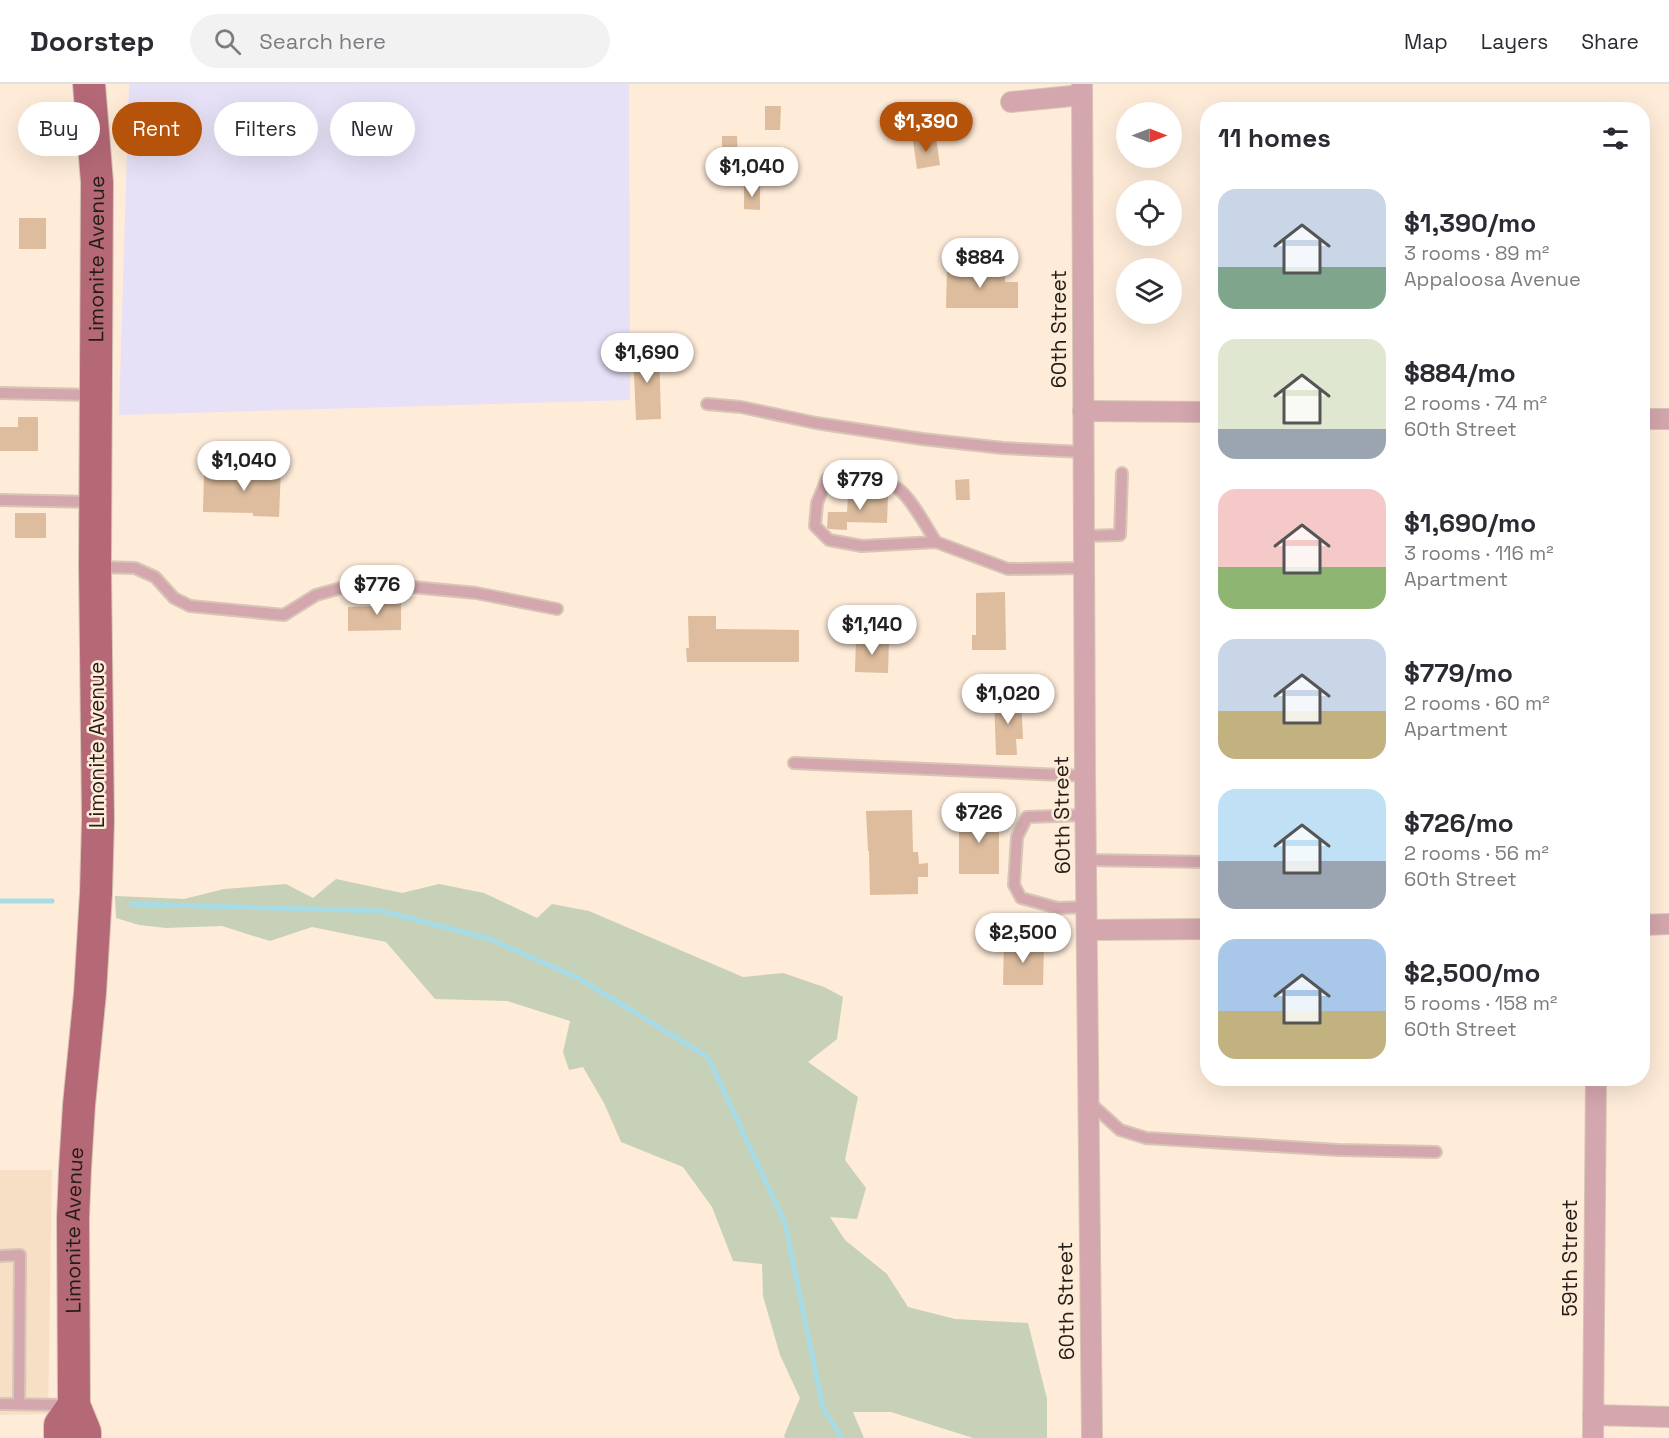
<!DOCTYPE html>
<meta charset="utf-8">
<style>
:root{--surface:#fff;--page:#f2f2f3;--text:#2b2b33;--muted:#7c7c81;--line:#e1e1e2;--accent:#b45309}
body{margin:0;font-family:"Space Grotesk",sans-serif;background:var(--page);color:var(--text);height:100vh;display:flex;flex-direction:column;font-size:22px;white-space:nowrap}
*{box-sizing:border-box;margin:0}
p{font-size:20px;color:var(--muted)}
.icon{flex:none;width:33px;height:33px;fill:none;stroke:currentColor;stroke-width:2;stroke-linecap:round;stroke-linejoin:round}
.map{position:relative;flex:1;overflow:hidden}
.drawer{position:absolute;left:1200px;top:18px;width:450px;height:984px;display:flex;flex-direction:column;background:var(--surface);border-radius:24px;box-shadow:0 6px 24px #0002}
.drawer>*{flex:none}
.top-card{position:absolute;left:18px;top:18px;width:570px;height:54px;display:flex;gap:12px}
.needle{width:39px;rotate:90deg}
.fabs{position:absolute;left:1116px;top:18px;display:grid;gap:12px}
.fabs a{display:grid;place-items:center;width:66px;height:66px;border-radius:50%;background:var(--surface);box-shadow:0 6px 24px #0002;font-size:30px}
.price{position:absolute;translate:-50% -51px;padding:0 14px;border-radius:21px;background:#fff;color:#222;font-size:20px;line-height:39px;filter:drop-shadow(0 2px 3px #0008)}
.price::after{content:'';position:absolute;left:50%;top:36px;width:18px;height:14px;margin-left:-9px;background:inherit;clip-path:polygon(0 0,100% 0,50% 100%)}
.price.active{background:var(--accent);color:#fff}
ul{padding:0;list-style:none}
li{display:flex;align-items:center;gap:18px;height:150px;padding:0 18px}
li span{display:grid;place-items:center;flex:none;width:168px;height:120px;border-radius:18px;color:#555}
li>.icon{margin-inline-start:auto}
span .icon{width:72px;height:72px;fill:#fffc;stroke-width:1}
li b{font-size:26px}
h2{display:flex;justify-content:space-between;align-items:center;height:72px;padding:0 18px;font-size:26px}
.pill{padding:0 21px;border-radius:27px;background:var(--surface);box-shadow:0 6px 24px #0002;font-size:21px;line-height:54px}
.pill.active{background:var(--accent);color:#fff}
header{display:flex;align-items:center;gap:36px;box-sizing:border-box;height:84px;padding:0 30px;background:var(--surface);border-bottom:2px solid var(--line)}
header strong{font-size:28px}
nav{display:flex;gap:33px;margin-inline-start:auto;font-size:21px}
.search{width:420px;height:54px;background:var(--page);display:flex;align-items:center;gap:15px;box-sizing:border-box;padding:0 21px;border-radius:33px;color:var(--muted);font-size:22px}
.map>svg:first-child{display:block}
.commercial{fill:#e7e1f7}
.built{fill:#f7dfc6}
.green{fill:#c7d1b8}
.lines{fill:none;stroke-linecap:round;stroke-linejoin:round}
.stream{stroke:#a7dbe5;stroke-width:5}
.building{fill:#ddbd9e}
.lane-casing{stroke:#d7c6b5;stroke-width:14}
.street-casing{stroke:#d7c6b5;stroke-width:22}
.primary-casing{stroke:#d7c6b5;stroke-width:34}
.lane{stroke:#d3a7ad;stroke-width:10}
.street{stroke:#d3a7ad;stroke-width:20}
.primary{stroke:#b56977;stroke-width:32}
.labels{text-anchor:middle;stroke-width:5;stroke-linejoin:round;paint-order:stroke}
.street-label{font-size:21px;fill:#241d17;stroke:#feebd8}
</style>
<header>
<strong>Doorstep</strong>
<div class="search"><svg class="icon" aria-label="search" viewBox="0 0 24 24"><circle cx="10" cy="10" r="6"/><path d="M15 15l6 6"/></svg>Search here</div>
<nav><a>Map</a><a>Layers</a><a>Share</a></nav>
</header>
<div class="map">
<svg width="1669" height="1354" viewBox="0 0 1669 1354">
<rect width="100%" height="100%" fill="#feebd8"/>
<path class="commercial" d="M129,0H629L630,316L119,331Z"/>
<path class="built" d="M0,1086H52L48,1330L0,1331Z"/>
<path class="green" d="M336,795L402,809L439,800L484,809L537,834L552,820L589,827L743,893L783,889L824,903L843,913L837,955L808,978L858,1013L845,1076L866,1104L857,1135L830,1133L845,1156L887,1190L908,1223L955,1235L1028,1239L1047,1315V1354H973L891,1328H853L864,1354H785L784,1352L800,1314L780,1271L763,1212L762,1180L733,1177L712,1123L683,1083L621,1058L604,1019L583,983L569,986L563,968L570,937L507,917L435,915L386,858L312,843L270,857L222,842L166,844L139,841L116,834L115,812L184,815L224,805L286,800L313,814Z"/>
<g class="lines">
<g class="stream">
<path d="M0,817H52"/>
<path d="M131,820L382,827L490,855L578,894L708,973L785,1139L823,1324L842,1354"/>
</g>
</g>
<g class="building">
<path d="M765,22H781L780,46H765Z"/>
<path d="M722,52H737L738,75H722Z"/>
<path d="M936,54L940,81L917,85L913,57Z"/>
<path d="M744,102H760V126L744,125Z"/>
<rect x="19" y="134" width="27" height="31"/>
<path d="M947,185H1005V198H1018V224H946Z"/>
<path d="M659,264L661,335L636,336L633,265Z"/>
<path d="M18,333H38V367H0V343H18Z"/>
<path d="M228,382L281,384L279,433L253,432V429L203,428L204,391H228Z"/>
<path d="M969,395L970,416H956L955,396Z"/>
<path d="M848,410L888,411L887,439L847,438V446L829,445L827,444L828,428H847Z"/>
<rect x="15" y="429" width="31" height="25"/>
<path d="M1005,508L1006,566H972V551H976V509Z"/>
<path d="M380,512H401V546L348,547V523L380,522Z"/>
<path d="M688,532H716V545L799,546V578H687L686,564H689Z"/>
<path d="M856,554L889,555L888,589L855,588Z"/>
<path d="M1021,613L1023,655H1016L1017,671H996L994,614Z"/>
<path d="M912,726L913,768H918L919,780L928,779V793H918V810L870,811L869,767H868L866,727Z"/>
<rect x="959" y="731" width="40" height="59"/>
<path d="M1004,859L1044,860L1043,901H1003Z"/>
</g>
<g class="lines">
<defs>
<g id="lane">
<path d="M0,309L93,311"/>
<path d="M707,320L741,323L816,339L922,355L1003,364L1083,368"/>
<path d="M0,416L92,418"/>
<path d="M1084,452L1120,451L1122,389"/>
<path d="M936,458C927,444 910,412 897,404C877,390 849,394 827,395L817,419L815,442L829,456L862,462L936,458L1008,485L1084,484"/>
<path d="M99,483L135,484L155,493L174,514L190,522L284,531L316,511L341,504L402,502L476,509L557,525"/>
<path d="M794,679L1085,692"/>
<path d="M1086,731L1027,733L1017,753L1014,801L1021,814L1058,824L1087,823"/>
<path d="M1086,776L1208,778"/>
<path d="M1089,1018L1120,1046L1146,1054L1338,1066L1436,1068"/>
<path d="M0,1172L20,1171L19,1320"/>
<path d="M0,1320L67,1321"/>
</g>
<g id="street">
<path d="M1082,0L1085,692L1092,1354"/>
<path d="M1011,18L1082,11"/>
<path d="M1083,327L1208,328"/>
<path d="M1642,335H1669"/>
<path d="M1642,841L1669,840"/>
<path d="M1087,846L1208,845"/>
<path d="M1593,1331L1669,1333"/>
<path d="M1593,1354L1596,994"/>
</g>
<g id="primary">
<path d="M60,1354V1341L74,1321"/>
<path id="s1" d="M85,1354V1348L74,1321L73,1134L75,1085L79,1021L90,909L96,809L98,736L95,483L97,98L89,0"/>
</g>
</defs>
<use href="#lane" class="lane-casing"/>
<use href="#street" class="street-casing"/>
<use href="#primary" class="primary-casing"/>
<use href="#lane" class="lane"/>
<use href="#street" class="street"/>
<use href="#primary" class="primary"/>
</g>
<g class="labels">
<g class="street-label">
<text dy="7" stroke="none"><textPath href="#s1" startOffset="1182">Limonite Avenue</textPath></text>
<text transform="translate(1059 245) rotate(-90)" y="7">60th Street</text>
<text transform="translate(97 661) rotate(-90)" y="7">Limonite Avenue</text>
<text transform="translate(1062 731) rotate(-91)" y="7">60th Street</text>
<text dy="7" stroke="none"><textPath href="#s1" startOffset="210">Limonite Avenue</textPath></text>
<text transform="translate(1570 1174) rotate(-90)" y="7">59th Street</text>
<text transform="translate(1066 1217) rotate(-91)" y="7">60th Street</text>
</g>
</g>
</svg>
<div class="fabs">
<a><svg class="needle" viewBox="-14 -14 28 28"><path d="M0-13l5 13h-10z" fill="#e53935"/><path d="M0 13l5-13h-10z" fill="#7c7c81"/></svg></a>
<a><svg class="icon" aria-label="locate" viewBox="0 0 24 24"><circle cx="12" cy="12" r="6"/><path d="M12 2v4M12 18v4M2 12h4M18 12h4"/></svg></a>
<a><svg class="icon" aria-label="layers" viewBox="0 0 24 24"><path d="M12 4l9 5-9 5-9-5zM3 14l9 5 9-5"/></svg></a>
</div>
<b class="price active" style="left:926px;top:69px">$1,390</b>
<b class="price" style="left:752px;top:114px">$1,040</b>
<b class="price" style="left:980px;top:205px">$884</b>
<b class="price" style="left:647px;top:300px">$1,690</b>
<b class="price" style="left:244px;top:408px">$1,040</b>
<b class="price" style="left:860px;top:427px">$779</b>
<b class="price" style="left:377px;top:532px">$776</b>
<b class="price" style="left:872px;top:572px">$1,140</b>
<b class="price" style="left:1008px;top:641px">$1,020</b>
<b class="price" style="left:979px;top:760px">$726</b>
<b class="price" style="left:1023px;top:880px">$2,500</b>
<div class="top-card">
<a class="pill">Buy</a>
<a class="pill active">Rent</a>
<a class="pill">Filters</a>
<a class="pill">New</a>
</div>
<section class="drawer">
<h2>11 homes<svg class="icon" aria-label="filters" viewBox="0 0 24 24"><path d="M4 7h16M4 17h16"/><circle cx="9" cy="7" r="2"/><circle cx="15" cy="17" r="2"/></svg></h2>
<ul>
<li><span style="background:linear-gradient(#c9d6e8 65%,#7fa58c 0)"><svg class="icon" aria-label="home" viewBox="0 0 24 24"><path d="M3 11l9-7 9 7M6 9v11h12V9"/></svg></span><div><b>$1,390/mo</b><p>3 rooms · 89 m²</p><p>Appaloosa Avenue</p></div></li>
<li><span style="background:linear-gradient(#dfe7d0 75%,#9aa5b1 0)"><svg class="icon" aria-label="home" viewBox="0 0 24 24"><path d="M3 11l9-7 9 7M6 9v11h12V9"/></svg></span><div><b>$884/mo</b><p>2 rooms · 74 m²</p><p>60th Street</p></div></li>
<li><span style="background:linear-gradient(#f6c9c9 65%,#8fb573 0)"><svg class="icon" aria-label="home" viewBox="0 0 24 24"><path d="M3 11l9-7 9 7M6 9v11h12V9"/></svg></span><div><b>$1,690/mo</b><p>3 rooms · 116 m²</p><p>Apartment</p></div></li>
<li><span style="background:linear-gradient(#c9d6e8 60%,#c2b280 0)"><svg class="icon" aria-label="home" viewBox="0 0 24 24"><path d="M3 11l9-7 9 7M6 9v11h12V9"/></svg></span><div><b>$779/mo</b><p>2 rooms · 60 m²</p><p>Apartment</p></div></li>
<li><span style="background:linear-gradient(#bfe0f5 60%,#9aa5b1 0)"><svg class="icon" aria-label="home" viewBox="0 0 24 24"><path d="M3 11l9-7 9 7M6 9v11h12V9"/></svg></span><div><b>$726/mo</b><p>2 rooms · 56 m²</p><p>60th Street</p></div></li>
<li><span style="background:linear-gradient(#a9c7e8 60%,#c2b280 0)"><svg class="icon" aria-label="home" viewBox="0 0 24 24"><path d="M3 11l9-7 9 7M6 9v11h12V9"/></svg></span><div><b>$2,500/mo</b><p>5 rooms · 158 m²</p><p>60th Street</p></div></li>
</ul>
</section>
</div>
